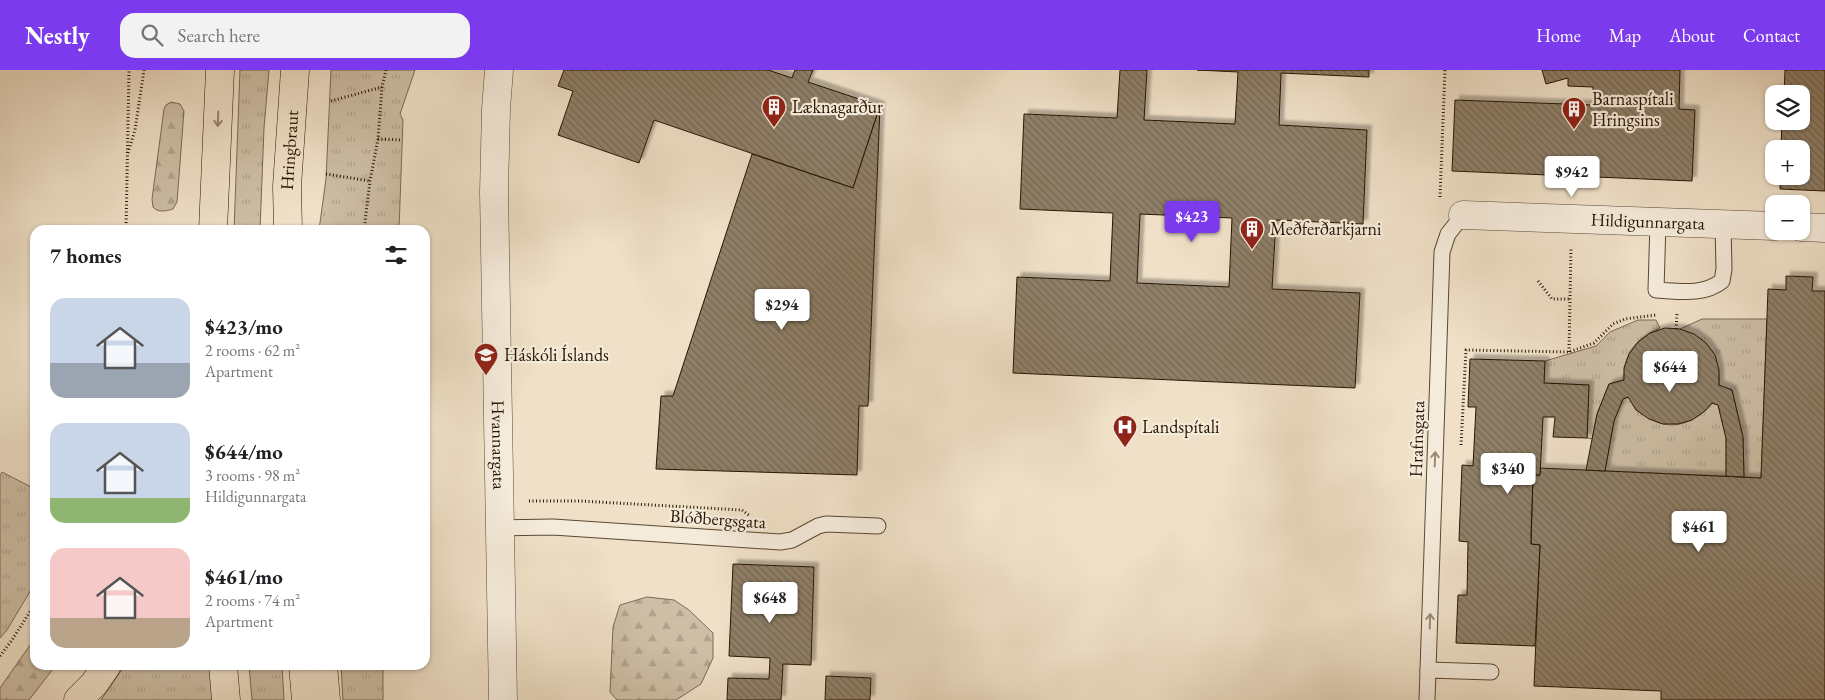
<!DOCTYPE html>
<meta charset="utf-8">
<style>
:root{--surface:#fff;--page:#f2f2f2;--text:#202124;--muted:#757577;--accent:#7c3aed}
body{margin:0;font-family:"EB Garamond",serif;background:var(--page);color:var(--text);height:100vh;display:flex;flex-direction:column;font-size:19px;white-space:nowrap}
*{box-sizing:border-box;margin:0}
p{font-size:16px;color:var(--muted)}
.icon{flex:none;width:28px;height:28px;fill:none;stroke:currentColor;stroke-width:2;stroke-linecap:round;stroke-linejoin:round}
.map{position:relative;flex:1;overflow:hidden}
.drawer{position:absolute;left:30px;top:155px;width:400px;height:445px;display:flex;flex-direction:column;background:var(--surface);border-radius:15px;box-shadow:0 1px 4px #0004}
.drawer>*{flex:none}
.buttons{position:absolute;left:1765px;top:15px;display:grid;gap:10px}
.buttons a{display:grid;place-items:center;width:45px;height:45px;border-radius:10px;background:var(--surface);box-shadow:0 1px 4px #0004;font-size:25px}
.price{position:absolute;translate:-50% -42px;padding:0 11px;border-radius:5px;background:#fff;color:#222;font-size:16px;line-height:32px;filter:drop-shadow(0 1px 2px #0008)}
.price::after{content:'';position:absolute;left:50%;top:30px;width:15px;height:11px;margin-left:-8px;background:inherit;clip-path:polygon(0 0,100% 0,50% 100%)}
.price.active{background:var(--accent);color:#fff}
ul{padding:0;list-style:none}
li{display:flex;align-items:center;gap:15px;height:125px;padding:0 20px}
li span{display:grid;place-items:center;flex:none;width:140px;height:100px;border-radius:15px;color:#555}
li>.icon{margin-inline-start:auto}
span .icon{width:60px;height:60px;fill:#fffc;stroke-width:1}
li b{font-size:21px}
h2{display:flex;justify-content:space-between;align-items:center;height:60px;padding:0 20px;font-size:21px}
header{display:flex;align-items:center;gap:30px;box-sizing:border-box;height:70px;padding:0 25px;background:var(--accent);color:#fff}
header strong{font-size:24px}
nav{display:flex;gap:28px;margin-inline-start:auto;font-size:18px}
.search{width:350px;height:45px;background:var(--page);display:flex;align-items:center;gap:12px;box-sizing:border-box;padding:0 18px;border-radius:15px;color:var(--muted);font-size:19px}
.map>svg:first-child{display:block}
.grass{fill:url(#grass-tufts);stroke:#7a6a53}
.forest{fill:url(#forest-firs);stroke:#7a6a53}
.building{fill:url(#building-back-hatch);stroke:#281601;fill-rule:evenodd;filter:url(#shadow)}
.lines{fill:none;stroke-linecap:round;stroke-linejoin:round}
.lane-casing{stroke:#5a4832;stroke-width:17}
.street-casing{stroke:#5a4832;stroke-width:29}
.primary-casing{stroke:#281601;stroke-width:29}
.path{stroke:#281601;stroke-width:3;stroke-dasharray:1 2.5;stroke-linecap:butt}
.lane{stroke:#f5ebdb;stroke-width:15}
.street{stroke:#f5ebdb;stroke-width:28}
.primary{stroke:#efe0c7;stroke-width:28}
.oneway{stroke:#95856e}
.oneway2{stroke:#998b79}
.labels{text-anchor:middle;stroke-width:4.5;stroke-linejoin:round;paint-order:stroke}
.poi-label{font-size:18px;fill:#281601;stroke:#f5ebdb;text-anchor:start}
.street-label{font-size:18px;fill:#281601;stroke:#f5ebdb}
</style>
<header>
<strong>Nestly</strong>
<div class="search"><svg class="icon" aria-label="search" viewBox="0 0 24 24"><circle cx="10" cy="10" r="6"/><path d="M15 15l6 6"/></svg>Search here</div>
<nav><a>Home</a><a>Map</a><a>About</a><a>Contact</a></nav>
</header>
<div class="map">
<svg width="1825" height="630" viewBox="0 0 1825 630">
<defs>
<pattern id="grass-tufts" width="24" height="20" patternUnits="userSpaceOnUse" patternTransform="scale(1.25)"><rect width="24" height="20" fill="#cdbea5"/><path d="M3 7l-1-3M5 7V3M7 7l1-3M15 17l-1-3M17 17v-4M19 17l1-3" fill="none" stroke="#b0a38c"/></pattern>
<pattern id="forest-firs" width="22" height="20" patternUnits="userSpaceOnUse" patternTransform="scale(1.25)"><rect width="22" height="20" fill="#cdbea5"/><path d="M5 1l3.5 6h-7zM16 11l3.5 6h-7z" fill="#b0a38c"/></pattern>
<pattern id="building-back-hatch" width="6" height="6" patternUnits="userSpaceOnUse" patternTransform="scale(1.25)"><rect width="6" height="6" fill="#8f7f68"/><path d="M-1 5l2 2M0 0l6 6M5-1l2 2" fill="none" stroke="#756753"/></pattern>
<filter id="shadow"><feDropShadow dx="4.5" dy="-4.5" stdDeviation="1" flood-color="#0004"/></filter>
</defs>
<rect width="100%" height="100%" fill="#efe0c7"/>
<filter id="stains"><feTurbulence type="fractalNoise" baseFrequency=".004" numOctaves="4"/><feColorMatrix values="0 0 0 0 .2 0 0 0 0 .09 0 0 0 0 .02 0 0 0 .5 -.17"/></filter>
<radialGradient id="worn" r=".72"><stop offset=".6" stop-color="#630" stop-opacity="0"/><stop offset="1" stop-color="#630" stop-opacity=".3"/></radialGradient>
<g class="grass">
<path d="M240,0H269L264,58L260,160H234Z"/>
<path d="M331,0H415L400,44L403,50L399,160H319L326,109Z"/>
<path d="M1702,249H1767L1761,408L1744,407L1743,367L1732,320L1719,315C1720,284 1708,269 1680,259Z"/>
<path d="M1638,250H1656L1660,258C1635,270 1624,282 1624,310L1609,314L1597,344L1592,369L1587,368L1589,315L1544,313L1545,291L1596,276L1610,262Z"/>
<path d="M1628,327C1651,361 1685,365 1712,333L1718,335L1726,368V406L1605,401L1614,351L1623,329Z"/>
<path d="M2,402L35,419V513L7,560L0,568V406Z"/>
<path d="M125,595H210L213,630H101Z"/>
<path d="M249,595H282L284,630H252Z"/>
<path d="M341,595H383V630H343Z"/>
</g>
<g class="forest">
<path d="M171,32L180,34L184,41L177,132L173,139C166,141 158,143 153,137L152,129L164,39L166,35Z"/>
<path d="M647,527L674,530L689,540L713,563V588L701,614L676,630H617L610,622L613,557L620,535Z"/>
<path d="M35,568V595H56L29,630H0V618Z"/>
</g>
<g class="building">
<path d="M564,0H768L792,8L795,0H813L808,12L880,36L853,118L654,50L639,93L558,65L573,21L558,16Z"/>
<path d="M1120,0H1147L1144,50L1235,54L1238,2L1197,0H1369V7L1281,3L1279,55L1367,60L1363,154L1276,150L1272,219L1360,223L1355,318L1013,303L1017,207L1110,211L1113,143L1020,139L1024,44L1117,48ZM1140,144L1232,148L1229,217L1137,213Z"/>
<path d="M1542,0H1680L1679,39L1695,40L1692,111L1452,101L1455,30L1593,35V17L1568,16V8L1546,14Z"/>
<path d="M1785,0H1825V121L1780,119V106H1801V79H1781L1782,51H1801V24H1784Z"/>
<path d="M880,36L868,336H859L857,405L656,399L661,326H673L752,84L853,118Z"/>
<path d="M1786,206L1813,207L1812,221H1825V630H1661V621L1534,616L1540,475L1531,474L1533,405H1540V398L1761,408L1768,219L1786,220Z"/>
<path d="M1665,258L1680,259L1694,264L1706,273L1715,285L1719,300V315L1732,320L1743,367L1744,407L1726,406V368L1718,335L1712,333L1705,341L1692,350L1678,354H1663L1649,349L1636,340L1628,327L1623,329L1614,351L1605,401L1586,400L1597,344L1609,314L1624,310V298L1629,284L1638,272L1650,263Z"/>
<path d="M1470,289L1545,291L1544,313L1589,315L1587,368L1553,367L1555,347H1543L1540,405H1533L1531,465V474L1540,475L1535,576L1456,573L1458,525H1467L1468,472L1459,471L1462,395L1473,396L1476,337H1468Z"/>
<path d="M733,494L814,497L811,595L783,594L781,630H727L728,608L769,609L770,588L729,586Z"/>
<path d="M826,606L871,608L870,630H825Z"/>
</g>
<g class="lines">
<defs>
<g id="lane">
<path d="M1658,152L1656,220C1678,221 1703,226 1722,211L1724,199L1723,154"/>
<path d="M500,458L553,457L780,472L792,470L818,456L826,454L878,456"/>
<path d="M1428,600L1442,182L1448,164L1463,145"/>
<path d="M1427,630L1428,600L1491,602"/>
</g>
<g id="street">
<path id="s1" d="M499,0L496,39L494,122L503,630"/>
<path id="s2" d="M1463,145L1774,156"/>
<path d="M1801,157L1825,158"/>
</g>
<g id="primary">
<path d="M213,160L220,0"/>
<path id="s3" d="M288,160L287,116L295,0"/>
<path d="M223,595L226,630"/>
<path d="M303,595L306,630"/>
<path d="M323,595L326,630"/>
<path d="M78,630L94,614L107,595"/>
</g>
</defs>
<use href="#lane" class="lane-casing"/>
<use href="#street" class="street-casing"/>
<use href="#primary" class="primary-casing"/>
<g class="path">
<path d="M331,31L382,17"/>
<path d="M378,69L402,70"/>
<path d="M128,83L135,60L144,0"/>
<path d="M326,104L370,111"/>
<path d="M1440,127L1445,0"/>
<path d="M126,160L129,0"/>
<path d="M364,160L370,111L378,69L382,17L386,0"/>
<path d="M1538,211L1552,229H1570"/>
<path d="M1676,259L1677,244"/>
<path d="M1569,282L1571,177"/>
<path d="M1461,375L1466,280L1569,282L1594,273L1613,254L1625,249L1656,245"/>
<path d="M529,431H580L742,440L750,446"/>
<path d="M0,586L12,570L35,534"/>
</g>
<use href="#lane" class="lane"/>
<use href="#street" class="street"/>
<use href="#primary" class="primary"/>
</g>
<defs><path id="oneway-shaft" d="M-6 0H5M1.5-3L5.5 0L1.5 3" fill="none" stroke-width="1.6" stroke-linecap="round" stroke-linejoin="round" transform="scale(1.25)"/></defs>
<use class="oneway" href="#oneway-shaft" transform="translate(218 49) rotate(92)"/>
<g class="oneway2">
<use href="#oneway-shaft" transform="translate(1435 389) rotate(-88)"/>
<use href="#oneway-shaft" transform="translate(1430 551) rotate(-88)"/>
</g>
<defs>
<symbol id="building-pin" viewBox="-11 -11 22 30"><path d="M0 17L-7.5 6A9.5 9.5 0 1 1 7.5 6Z" fill="#8f2418" stroke="#f5ebdb"/><path d="M-4-6H4V6H1V3H-1V6H-4ZM-2.5-4.3h1.7v1.8h-1.7ZM.8-4.3h1.7v1.8H.8ZM-2.5-1h1.7V.8h-1.7ZM.8-1h1.7V.8H.8Z" fill="#fff"/></symbol>
<symbol id="university-pin" viewBox="-11 -11 22 30"><path d="M0 17L-7.5 6A9.5 9.5 0 1 1 7.5 6Z" fill="#8f2418" stroke="#f5ebdb"/><path d="M0-5L7-2L0 1L-7-2ZM-4 1L0 2.5L4 1V4Q0 6-4 4Z" fill="#fff"/></symbol>
<symbol id="hospital-pin" viewBox="-11 -11 22 30"><path d="M0 17L-7.5 6A9.5 9.5 0 1 1 7.5 6Z" fill="#8f2418" stroke="#f5ebdb"/><path d="M-5-5h3v3.5h4V-5h3V5h-3V1.5h-4V5h-3Z" fill="#fff"/></symbol>
</defs>
<g fill-rule="evenodd">
<use href="#building-pin" x="760" y="23" width="28" height="38"/>
<use href="#building-pin" x="1560" y="25" width="28" height="38"/>
<use href="#building-pin" x="1238" y="145" width="28" height="38"/>
<use href="#university-pin" x="472" y="271" width="28" height="38"/>
<use href="#hospital-pin" x="1111" y="343" width="28" height="38"/>
</g>
<g class="labels">
<g class="poi-label">
<text x="1592" y="35">Barnaspítali<tspan x="1592" dy="21">Hringsins</tspan></text>
<text x="792" y="43">Læknagarður</text>
<text x="1270" y="165">Meðferðarkjarni</text>
<text x="504" y="291">Háskóli Íslands</text>
<text x="1142" y="363">Landspítali</text>
</g>
<g class="street-label">
<text dy="6" stroke="none"><textPath href="#s3" startOffset="80">Hringbraut</textPath></text>
<text dy="6" stroke="none"><textPath href="#s2" startOffset="185">Hildigunnargata</textPath></text>
<text transform="translate(1417 369) rotate(-88)" y="6">Hrafnsgata</text>
<text dy="6" stroke="none"><textPath href="#s1" startOffset="375">Hvannargata</textPath></text>
<text transform="translate(718 449) rotate(4)" y="6">Blóðbergsgata</text>
</g>
</g>
<rect width="100%" height="100%" filter="url(#stains)"/>
<rect width="100%" height="100%" fill="url(#worn)"/>
</svg>
<div class="buttons">
<a><svg class="icon" aria-label="layers" viewBox="0 0 24 24"><path d="M12 4l9 5-9 5-9-5zM3 14l9 5 9-5"/></svg></a>
<a>+</a>
<a>−</a>
</div>
<b class="price" style="left:1572px;top:128px">$942</b>
<b class="price active" style="left:1192px;top:173px">$423</b>
<b class="price" style="left:782px;top:261px">$294</b>
<b class="price" style="left:1670px;top:323px">$644</b>
<b class="price" style="left:1508px;top:425px">$340</b>
<b class="price" style="left:1699px;top:483px">$461</b>
<b class="price" style="left:770px;top:554px">$648</b>
<section class="drawer">
<h2>7 homes<svg class="icon" aria-label="filters" viewBox="0 0 24 24"><path d="M4 7h16M4 17h16"/><circle cx="9" cy="7" r="2"/><circle cx="15" cy="17" r="2"/></svg></h2>
<ul>
<li><span style="background:linear-gradient(#c9d6e8 65%,#9aa5b1 0)"><svg class="icon" aria-label="home" viewBox="0 0 24 24"><path d="M3 11l9-7 9 7M6 9v11h12V9"/></svg></span><div><b>$423/mo</b><p>2 rooms · 62 m²</p><p>Apartment</p></div></li>
<li><span style="background:linear-gradient(#c9d6e8 75%,#8fb573 0)"><svg class="icon" aria-label="home" viewBox="0 0 24 24"><path d="M3 11l9-7 9 7M6 9v11h12V9"/></svg></span><div><b>$644/mo</b><p>3 rooms · 98 m²</p><p>Hildigunnargata</p></div></li>
<li><span style="background:linear-gradient(#f6c9c9 70%,#b9a48a 0)"><svg class="icon" aria-label="home" viewBox="0 0 24 24"><path d="M3 11l9-7 9 7M6 9v11h12V9"/></svg></span><div><b>$461/mo</b><p>2 rooms · 74 m²</p><p>Apartment</p></div></li>
</ul>
</section>
</div>
